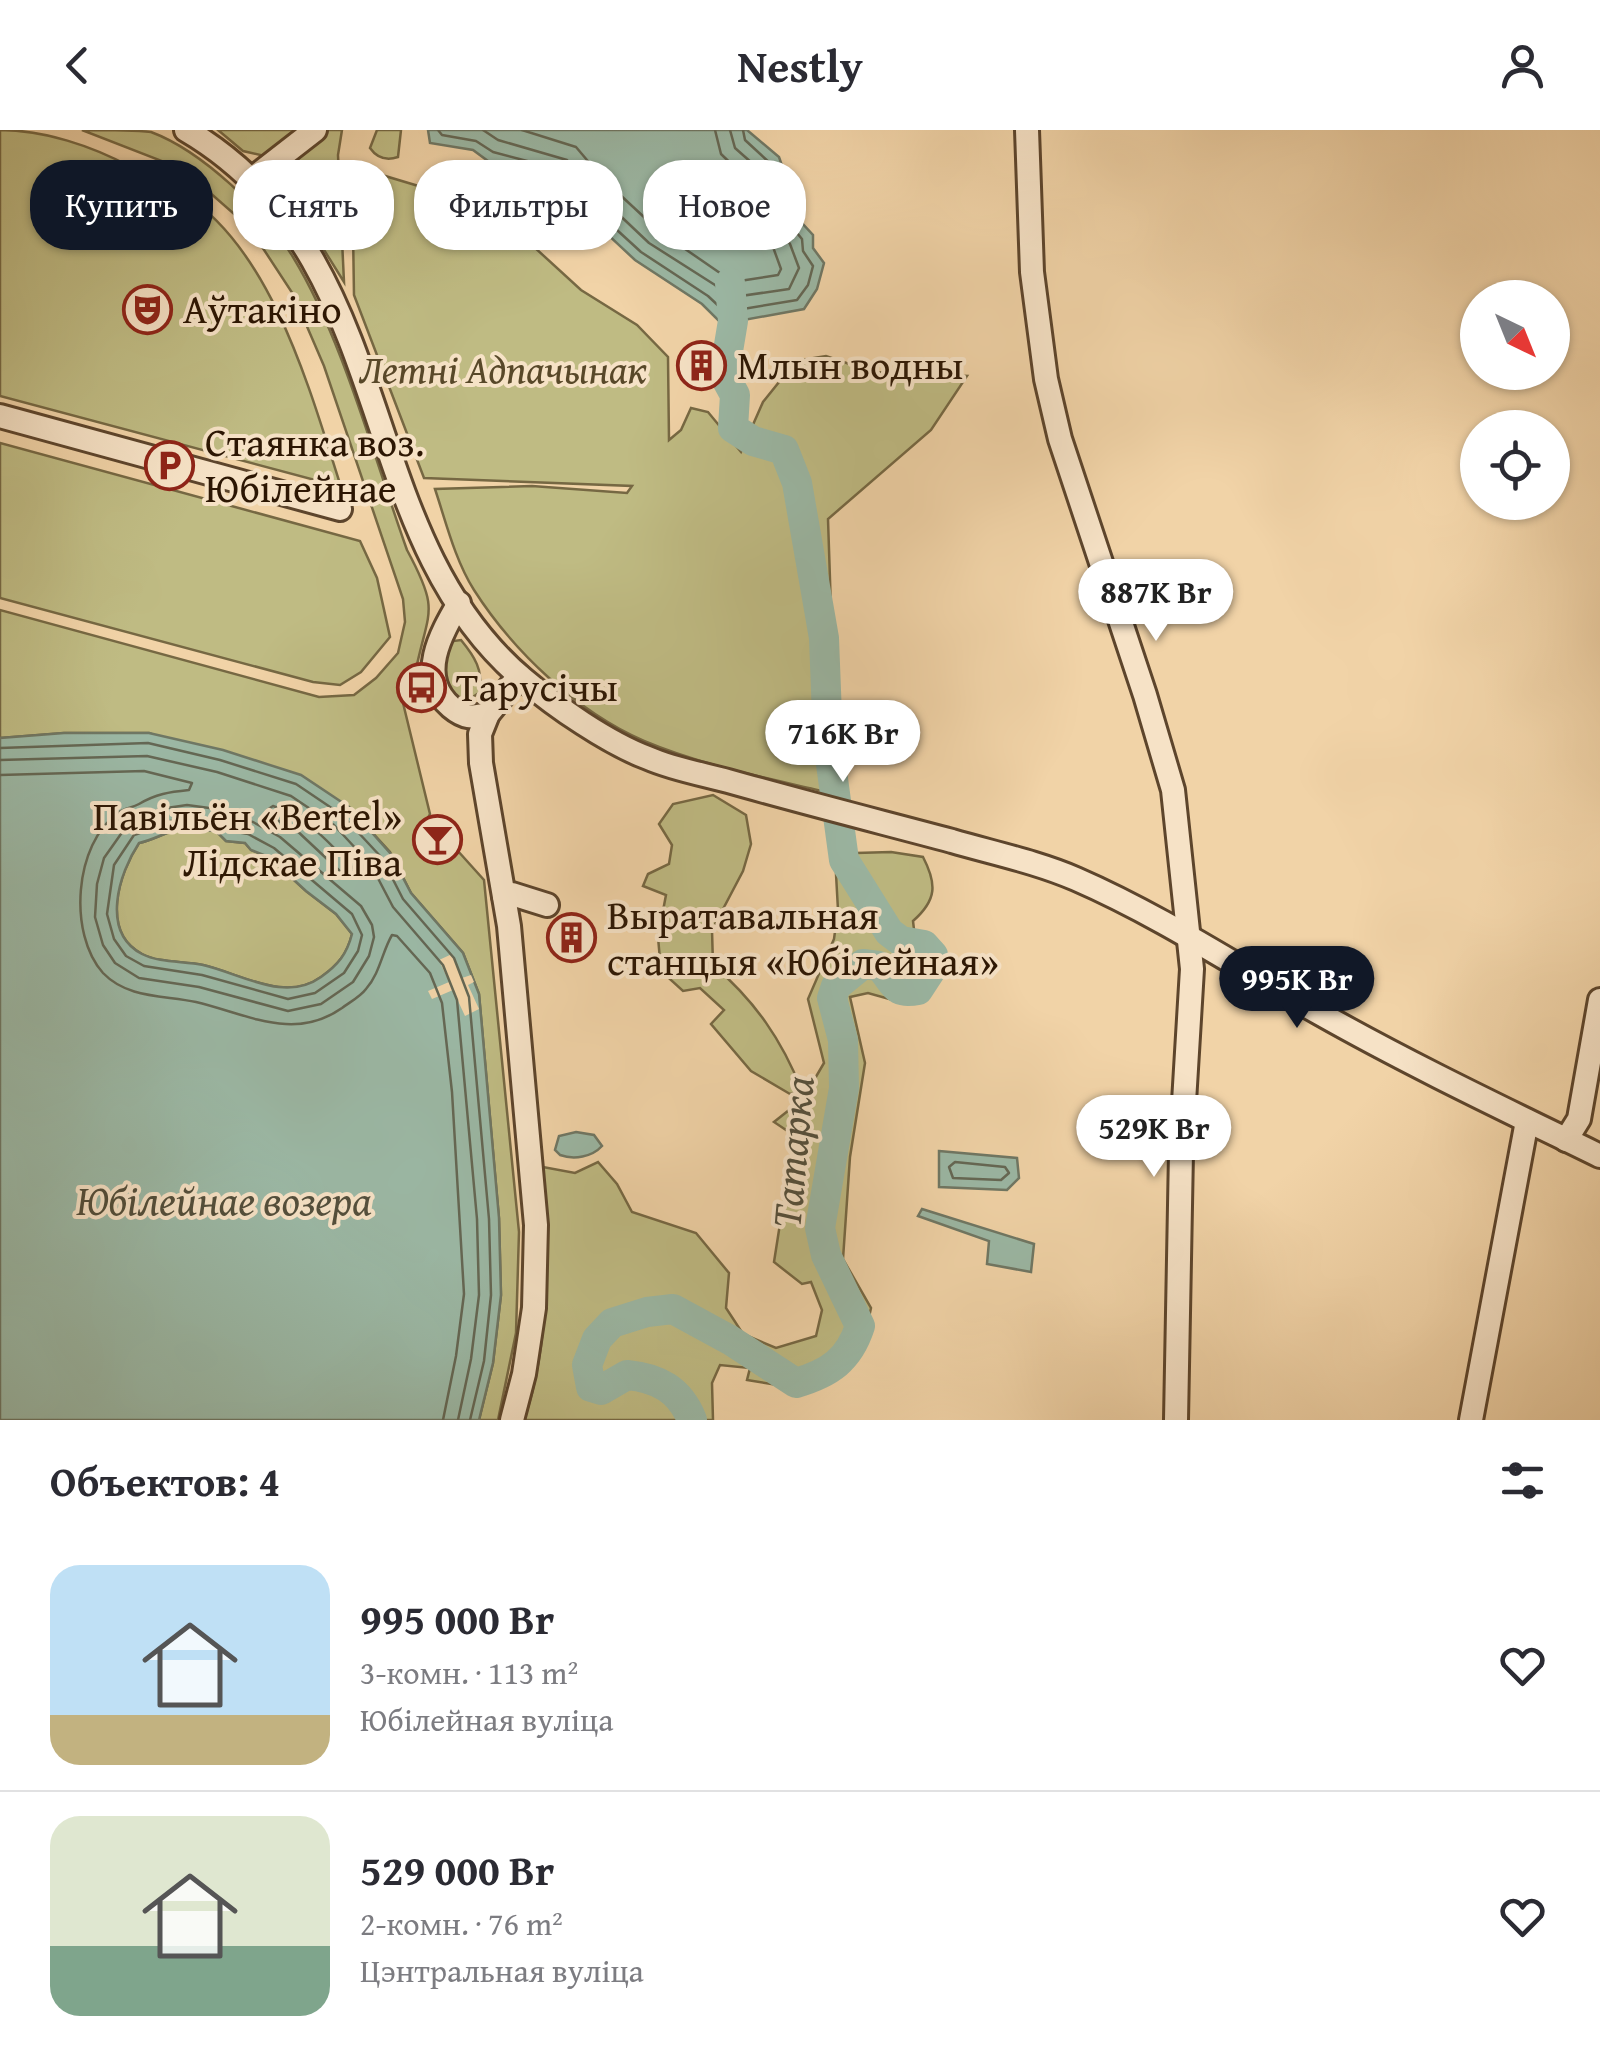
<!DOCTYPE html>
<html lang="ru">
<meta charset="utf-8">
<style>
:root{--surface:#fff;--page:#f7f7f7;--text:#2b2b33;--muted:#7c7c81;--line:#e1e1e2;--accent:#111827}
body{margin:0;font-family:"Gentium Book Plus",serif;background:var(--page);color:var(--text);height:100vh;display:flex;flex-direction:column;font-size:38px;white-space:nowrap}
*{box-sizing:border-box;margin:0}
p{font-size:32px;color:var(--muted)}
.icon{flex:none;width:55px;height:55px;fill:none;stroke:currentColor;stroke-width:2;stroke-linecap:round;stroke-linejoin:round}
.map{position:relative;height:1290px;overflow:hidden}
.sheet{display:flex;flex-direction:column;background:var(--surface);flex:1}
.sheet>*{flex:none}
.top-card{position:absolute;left:30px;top:30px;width:1000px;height:90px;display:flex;gap:20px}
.needle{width:65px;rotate:137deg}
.buttons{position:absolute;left:1460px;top:150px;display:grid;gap:20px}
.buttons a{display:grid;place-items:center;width:110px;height:110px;border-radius:50%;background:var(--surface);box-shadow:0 2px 8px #0004;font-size:50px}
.price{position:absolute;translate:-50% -85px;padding:0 22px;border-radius:35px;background:#fff;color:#222;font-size:32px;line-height:65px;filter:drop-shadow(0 2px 5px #0008)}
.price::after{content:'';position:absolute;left:50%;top:60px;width:30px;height:22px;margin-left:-15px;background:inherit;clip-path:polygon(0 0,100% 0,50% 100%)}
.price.selected{background:var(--accent);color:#fff}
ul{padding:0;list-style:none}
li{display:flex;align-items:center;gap:30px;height:250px;padding:0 50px}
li+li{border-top:2px solid var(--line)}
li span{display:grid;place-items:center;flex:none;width:280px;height:200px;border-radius:30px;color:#555}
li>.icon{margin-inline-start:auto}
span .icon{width:120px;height:120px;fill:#fffc;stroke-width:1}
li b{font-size:42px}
h2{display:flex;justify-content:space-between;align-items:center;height:120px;padding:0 50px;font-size:42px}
.pill{padding:0 35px;border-radius:40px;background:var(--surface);box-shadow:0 2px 8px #0004;font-size:35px;line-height:90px}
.pill.selected{background:var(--accent);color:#fff}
header{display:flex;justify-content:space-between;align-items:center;height:130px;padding:0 50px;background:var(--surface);font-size:45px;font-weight:600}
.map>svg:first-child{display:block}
.green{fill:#bfbb83;stroke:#766843;stroke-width:2.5}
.water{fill:#9bb8a5;stroke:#6f7764;stroke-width:2.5;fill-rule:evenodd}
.pier{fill:#f1d3a7}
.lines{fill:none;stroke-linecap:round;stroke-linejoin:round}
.shore{stroke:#646754;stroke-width:2.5}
.river{stroke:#9bb8a5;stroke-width:30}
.minor-casing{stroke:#5d452c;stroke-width:28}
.minor{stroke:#f6e2c6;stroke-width:22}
.labels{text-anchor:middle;stroke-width:8;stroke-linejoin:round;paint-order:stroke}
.poi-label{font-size:40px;fill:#2c1603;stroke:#f6e2c6;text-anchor:start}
.park-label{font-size:40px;font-style:italic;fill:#584829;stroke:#f6e2c6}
.water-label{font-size:42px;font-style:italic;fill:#534f3c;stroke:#f6e2c6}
</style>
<header><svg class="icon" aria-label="back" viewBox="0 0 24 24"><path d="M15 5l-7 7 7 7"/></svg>Nestly<svg class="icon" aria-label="person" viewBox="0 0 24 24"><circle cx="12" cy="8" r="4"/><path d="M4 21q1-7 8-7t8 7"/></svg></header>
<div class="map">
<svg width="1600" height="1290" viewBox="0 0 1600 1290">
<rect width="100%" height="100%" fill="#f1d3a7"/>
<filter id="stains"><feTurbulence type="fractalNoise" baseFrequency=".002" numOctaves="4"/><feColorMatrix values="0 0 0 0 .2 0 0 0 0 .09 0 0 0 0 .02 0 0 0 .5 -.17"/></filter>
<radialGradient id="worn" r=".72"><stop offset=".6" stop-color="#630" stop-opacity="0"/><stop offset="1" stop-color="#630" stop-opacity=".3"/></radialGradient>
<g class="green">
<path d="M0,0C44,0 92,16 131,37C149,46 168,55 185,65C273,121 311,264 341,357L0,266Z"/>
<path d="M82,0C102,0 132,0 151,2C202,21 265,81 293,127C343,209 374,328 407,420C441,483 428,479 415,544L405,551L403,573L430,684L417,707L446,731L457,720L484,750L519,1102L516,1203L498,1290H479L493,1233L501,1165L499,1088L479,864L463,823L411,763L390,722L349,677L149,603H64L0,608V480L319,567L354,565L376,548L398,523L405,492L403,469L324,236L293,164L249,97L208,61L167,33Z"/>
<path d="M218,0H307L269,27L243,21Z"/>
<path d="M326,0H342L338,25L344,152L283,54L290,33Z"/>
<path d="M377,0H401L398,27C386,31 377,28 370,18Z"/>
<path d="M352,36L445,64L501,91L521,105L581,160L637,195L668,227L669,310L681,300L691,278L708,282L741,322L763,272L796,231L826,226L873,242L967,246L931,300L828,389L833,540L814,526L822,661C762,647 701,635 644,611C577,582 513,521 474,460C455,430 446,392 435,359L532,356L627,363L632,356L424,348L354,165Z"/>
<path d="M0,313L360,411L377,448L390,507L361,542L340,555L313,552L0,468Z"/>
<path d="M461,510C475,527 483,540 480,562L466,572L451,563L441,549L446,512Z"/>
<path d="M713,665L746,685L751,714L743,741L712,800L713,835C755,871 782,910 802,961L790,964L751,941L711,894L724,880L700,858L683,861L661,841L658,807L666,765L643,756L648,744L669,734L672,715L659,694L673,674Z"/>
<path d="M186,698L216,701L226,711L245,713L251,720L269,727L306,761L336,784L352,804C347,824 338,835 321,847C285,873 242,844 203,835C183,831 159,833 142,824C100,802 119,743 139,713C157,709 168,700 186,698Z"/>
<path d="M891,722L923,727C937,754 937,770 913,791L918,834L907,874L868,863L850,867L865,933L850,1027L843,1129L871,1178L861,1224L823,1256L808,1260L747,1250L750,1238L720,1235L712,1253L713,1290H524C551,1212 548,1118 543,1037L575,1043L598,1032L617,1054L632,1082L696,1103L729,1143L726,1178L743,1204L776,1218L816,1206L822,1180L811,1152L802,1154L774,1132L785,1062L796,1024L792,1004L774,992L803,969L824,933L808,869L834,809L838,780L836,744L856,723Z"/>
</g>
<g class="water">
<path d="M428,0H747L779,27L790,59L802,74V93L813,105V118L824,133L817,159L804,179L722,194L702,174L635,130L575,74L554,47L488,31L473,20L430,13Z"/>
<path d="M64,603H149L223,620L301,645L349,677L390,723L411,763L463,823L479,864L499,1088L501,1165L493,1233L479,1290H0V608ZM186,698L216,701L226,711L245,713L251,720L269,727L306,761L336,784L352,804C347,824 338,835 321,847C285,873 242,844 203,835C183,831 159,833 142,824C100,802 119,743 139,713C157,709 168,700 186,698Z"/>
<path d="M576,1002L594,1005L602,1016C592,1027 574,1030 560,1025L555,1020L559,1006Z"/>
<path d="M939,1021L1017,1028L1019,1048L1007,1060L939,1057Z"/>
<path d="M922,1079L1034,1114L1031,1142L987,1134L989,1111L918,1086Z"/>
</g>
<path class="pier" d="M452,824L462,848L471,845L474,852L468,855L479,879L465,886L453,860L432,869L428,861L449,852L439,830Z"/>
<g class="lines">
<g class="shore">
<path d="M438,0L442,5L476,11L493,22L558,39L582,68L641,122L708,166L725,182L797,170L808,155L813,136L803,121L802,109L792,97V77L781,63L771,34L745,10L743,0"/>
<path d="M483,0L498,10L567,30L592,59L649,113L715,155L727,168L789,159L799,138L790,114L781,102L779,81L770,68L761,41L735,18L730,0"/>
<path d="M522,0L576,17L603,49L659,101L733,152L778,145L781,139L749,51L721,24L715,0"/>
<path d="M0,618L148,613L220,630L296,654L342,685L382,728L403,769L454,828L469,867L489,1089L491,1165L484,1231L470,1290"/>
<path d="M0,630L147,626L217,642L291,666L334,695L371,735L393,777L443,835L457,870L477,1089L479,1165L471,1229L458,1290"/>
<path d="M0,645L144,641L192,653L189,660C169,662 156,664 139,674C132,678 124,678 118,683C74,714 68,804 103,843C128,869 165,865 196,872C247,884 294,912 342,878C350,872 360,867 366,859C380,843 382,822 392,805L397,806L430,843L442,873L452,962L464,1164L456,1226L443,1290"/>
<path d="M187,675L224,680L237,689L253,692L280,707L361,776L372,795L374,807L369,826L353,852L321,874L288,881L199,857L139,848L115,833L103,815L95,787L97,754L104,728L128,694L160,679Z"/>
<path d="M273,676C306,686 331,714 354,739V745L349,747L342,743L294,698L272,688L267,680Z"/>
<path d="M187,688L219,692L231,701L248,704L274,718L352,784L362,805L358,821L344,843L315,863L288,869L202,845L144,836L126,826L114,809L107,784L114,735L134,705C155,698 164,690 187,688Z"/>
<path d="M955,1032L1005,1037L1009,1043L1001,1050L953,1048L949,1037Z"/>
</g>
<path class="river" d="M692,1290C680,1260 659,1248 627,1245L601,1260L591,1257L587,1235L597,1209L612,1193L647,1182L673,1179L730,1210L796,1253C830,1243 849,1230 860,1196L826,1125L820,1098L844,958L843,910L832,868L836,856L863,834L879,836C895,852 892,865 918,860L933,837V825L924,815L901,811L889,802L844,730L828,612L824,508L797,353L784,320L753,311L733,298L735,265L724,245L733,191L730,153"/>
<defs>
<g id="minor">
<path d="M186,0C404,128 348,401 523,549C556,577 608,613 648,628C673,639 702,644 728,651C802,672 877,691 952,711C993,723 1037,732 1076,749C1161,786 1239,838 1319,883C1411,935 1506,980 1600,1026"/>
<path d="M1027,0L1032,142L1046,249L1060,309L1145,565L1173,660L1192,839L1181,1022L1176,1290"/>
<path d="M252,49L315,0"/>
<path d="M0,286L340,379"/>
<path d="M459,473C441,504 416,547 451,577C464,588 472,588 488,584"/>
<path d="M504,766L512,764L547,775"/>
<path d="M1566,1010L1579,989L1600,870"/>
<path d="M512,1290L524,1244L534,1178L536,1095L509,796L481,633L480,604L488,584L519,546"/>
<path d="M1471,1290L1527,991"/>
</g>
</defs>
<use href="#minor" class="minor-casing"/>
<use href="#minor" class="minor"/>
</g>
<defs>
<symbol id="theatre-ring" viewBox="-11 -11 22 22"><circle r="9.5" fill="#f6e2c6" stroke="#8f2418" stroke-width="1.5"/><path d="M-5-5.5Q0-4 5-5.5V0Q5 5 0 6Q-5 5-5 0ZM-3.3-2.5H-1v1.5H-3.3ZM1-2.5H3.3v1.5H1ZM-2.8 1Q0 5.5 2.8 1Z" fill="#8f2418"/></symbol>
<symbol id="building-ring" viewBox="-11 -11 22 22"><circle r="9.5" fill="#f6e2c6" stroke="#8f2418" stroke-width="1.5"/><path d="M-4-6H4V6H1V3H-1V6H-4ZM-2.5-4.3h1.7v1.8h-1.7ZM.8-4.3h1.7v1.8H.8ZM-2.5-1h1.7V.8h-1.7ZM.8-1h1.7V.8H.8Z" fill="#8f2418"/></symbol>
<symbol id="parking-ring" viewBox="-11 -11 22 22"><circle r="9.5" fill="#f6e2c6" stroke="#8f2418" stroke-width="1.5"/><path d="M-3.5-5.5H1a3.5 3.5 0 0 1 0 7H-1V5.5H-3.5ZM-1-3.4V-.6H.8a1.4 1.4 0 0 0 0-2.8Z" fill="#8f2418"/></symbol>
<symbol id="bus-ring" viewBox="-11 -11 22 22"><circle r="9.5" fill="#f6e2c6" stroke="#8f2418" stroke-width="1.5"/><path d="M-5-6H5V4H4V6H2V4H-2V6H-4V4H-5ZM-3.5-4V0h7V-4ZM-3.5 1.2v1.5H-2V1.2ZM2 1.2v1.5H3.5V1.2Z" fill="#8f2418"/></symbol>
<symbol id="bar-ring" viewBox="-11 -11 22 22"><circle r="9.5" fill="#f6e2c6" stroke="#8f2418" stroke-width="1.5"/><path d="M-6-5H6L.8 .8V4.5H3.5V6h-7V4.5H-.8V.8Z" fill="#8f2418"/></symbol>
</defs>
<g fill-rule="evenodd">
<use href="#theatre-ring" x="120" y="152" width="55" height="55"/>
<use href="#building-ring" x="674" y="208" width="55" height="55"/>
<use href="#parking-ring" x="142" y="308" width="55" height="55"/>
<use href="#bus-ring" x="394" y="530" width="55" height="55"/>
<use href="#bar-ring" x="410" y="682" width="55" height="55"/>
<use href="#building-ring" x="544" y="780" width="55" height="55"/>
</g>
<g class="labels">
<g class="poi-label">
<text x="183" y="193">Аўтакіно</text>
<text x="737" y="249">Млын водны</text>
<text x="205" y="326">Стаянка воз.<tspan x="205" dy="46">Юбілейнае</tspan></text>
<text x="456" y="571">Тарусічы</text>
<text x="402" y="700" text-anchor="end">Павільён «Bertel»<tspan x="402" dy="46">Лідскае Піва</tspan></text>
<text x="607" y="799">Выратавальная<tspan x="607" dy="46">станцыя «Юбілейная»</tspan></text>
</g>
<g class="park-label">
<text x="503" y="253">Летні Адпачынак</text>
</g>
<g class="water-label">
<text transform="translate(792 1022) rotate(-85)" y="15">Татарка</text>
<text x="224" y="1085">Юбілейнае возера</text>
</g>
</g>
<rect width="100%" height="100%" filter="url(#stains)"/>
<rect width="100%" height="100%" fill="url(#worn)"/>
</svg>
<div class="buttons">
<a><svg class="needle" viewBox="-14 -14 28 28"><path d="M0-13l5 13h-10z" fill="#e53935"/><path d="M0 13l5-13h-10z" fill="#7c7c81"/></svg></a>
<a><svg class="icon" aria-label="locate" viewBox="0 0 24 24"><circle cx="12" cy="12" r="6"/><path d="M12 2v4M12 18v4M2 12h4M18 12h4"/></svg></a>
</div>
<b class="price" style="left:1156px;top:514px">887K Br</b>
<b class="price" style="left:843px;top:655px">716K Br</b>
<b class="price selected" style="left:1297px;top:901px">995K Br</b>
<b class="price" style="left:1154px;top:1050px">529K Br</b>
<div class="top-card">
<a class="pill selected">Купить</a>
<a class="pill">Снять</a>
<a class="pill">Фильтры</a>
<a class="pill">Новое</a>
</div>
</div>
<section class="sheet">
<h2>Объектов: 4<svg class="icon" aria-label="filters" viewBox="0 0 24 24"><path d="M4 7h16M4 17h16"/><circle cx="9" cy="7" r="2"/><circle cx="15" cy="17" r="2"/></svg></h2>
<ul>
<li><span style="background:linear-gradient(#bfe0f5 75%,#c2b280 0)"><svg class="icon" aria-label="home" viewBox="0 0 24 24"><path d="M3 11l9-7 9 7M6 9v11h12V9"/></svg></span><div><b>995 000 Br</b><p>3-комн. · 113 m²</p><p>Юбілейная вуліца</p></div><svg class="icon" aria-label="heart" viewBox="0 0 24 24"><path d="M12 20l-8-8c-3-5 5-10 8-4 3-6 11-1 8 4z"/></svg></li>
<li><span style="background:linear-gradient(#dfe7d0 65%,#7fa58c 0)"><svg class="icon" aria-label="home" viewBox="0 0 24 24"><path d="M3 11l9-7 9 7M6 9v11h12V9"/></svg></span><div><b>529 000 Br</b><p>2-комн. · 76 m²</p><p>Цэнтральная вуліца</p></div><svg class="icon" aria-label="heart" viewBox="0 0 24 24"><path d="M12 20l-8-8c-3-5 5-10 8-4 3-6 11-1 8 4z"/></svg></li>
</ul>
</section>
